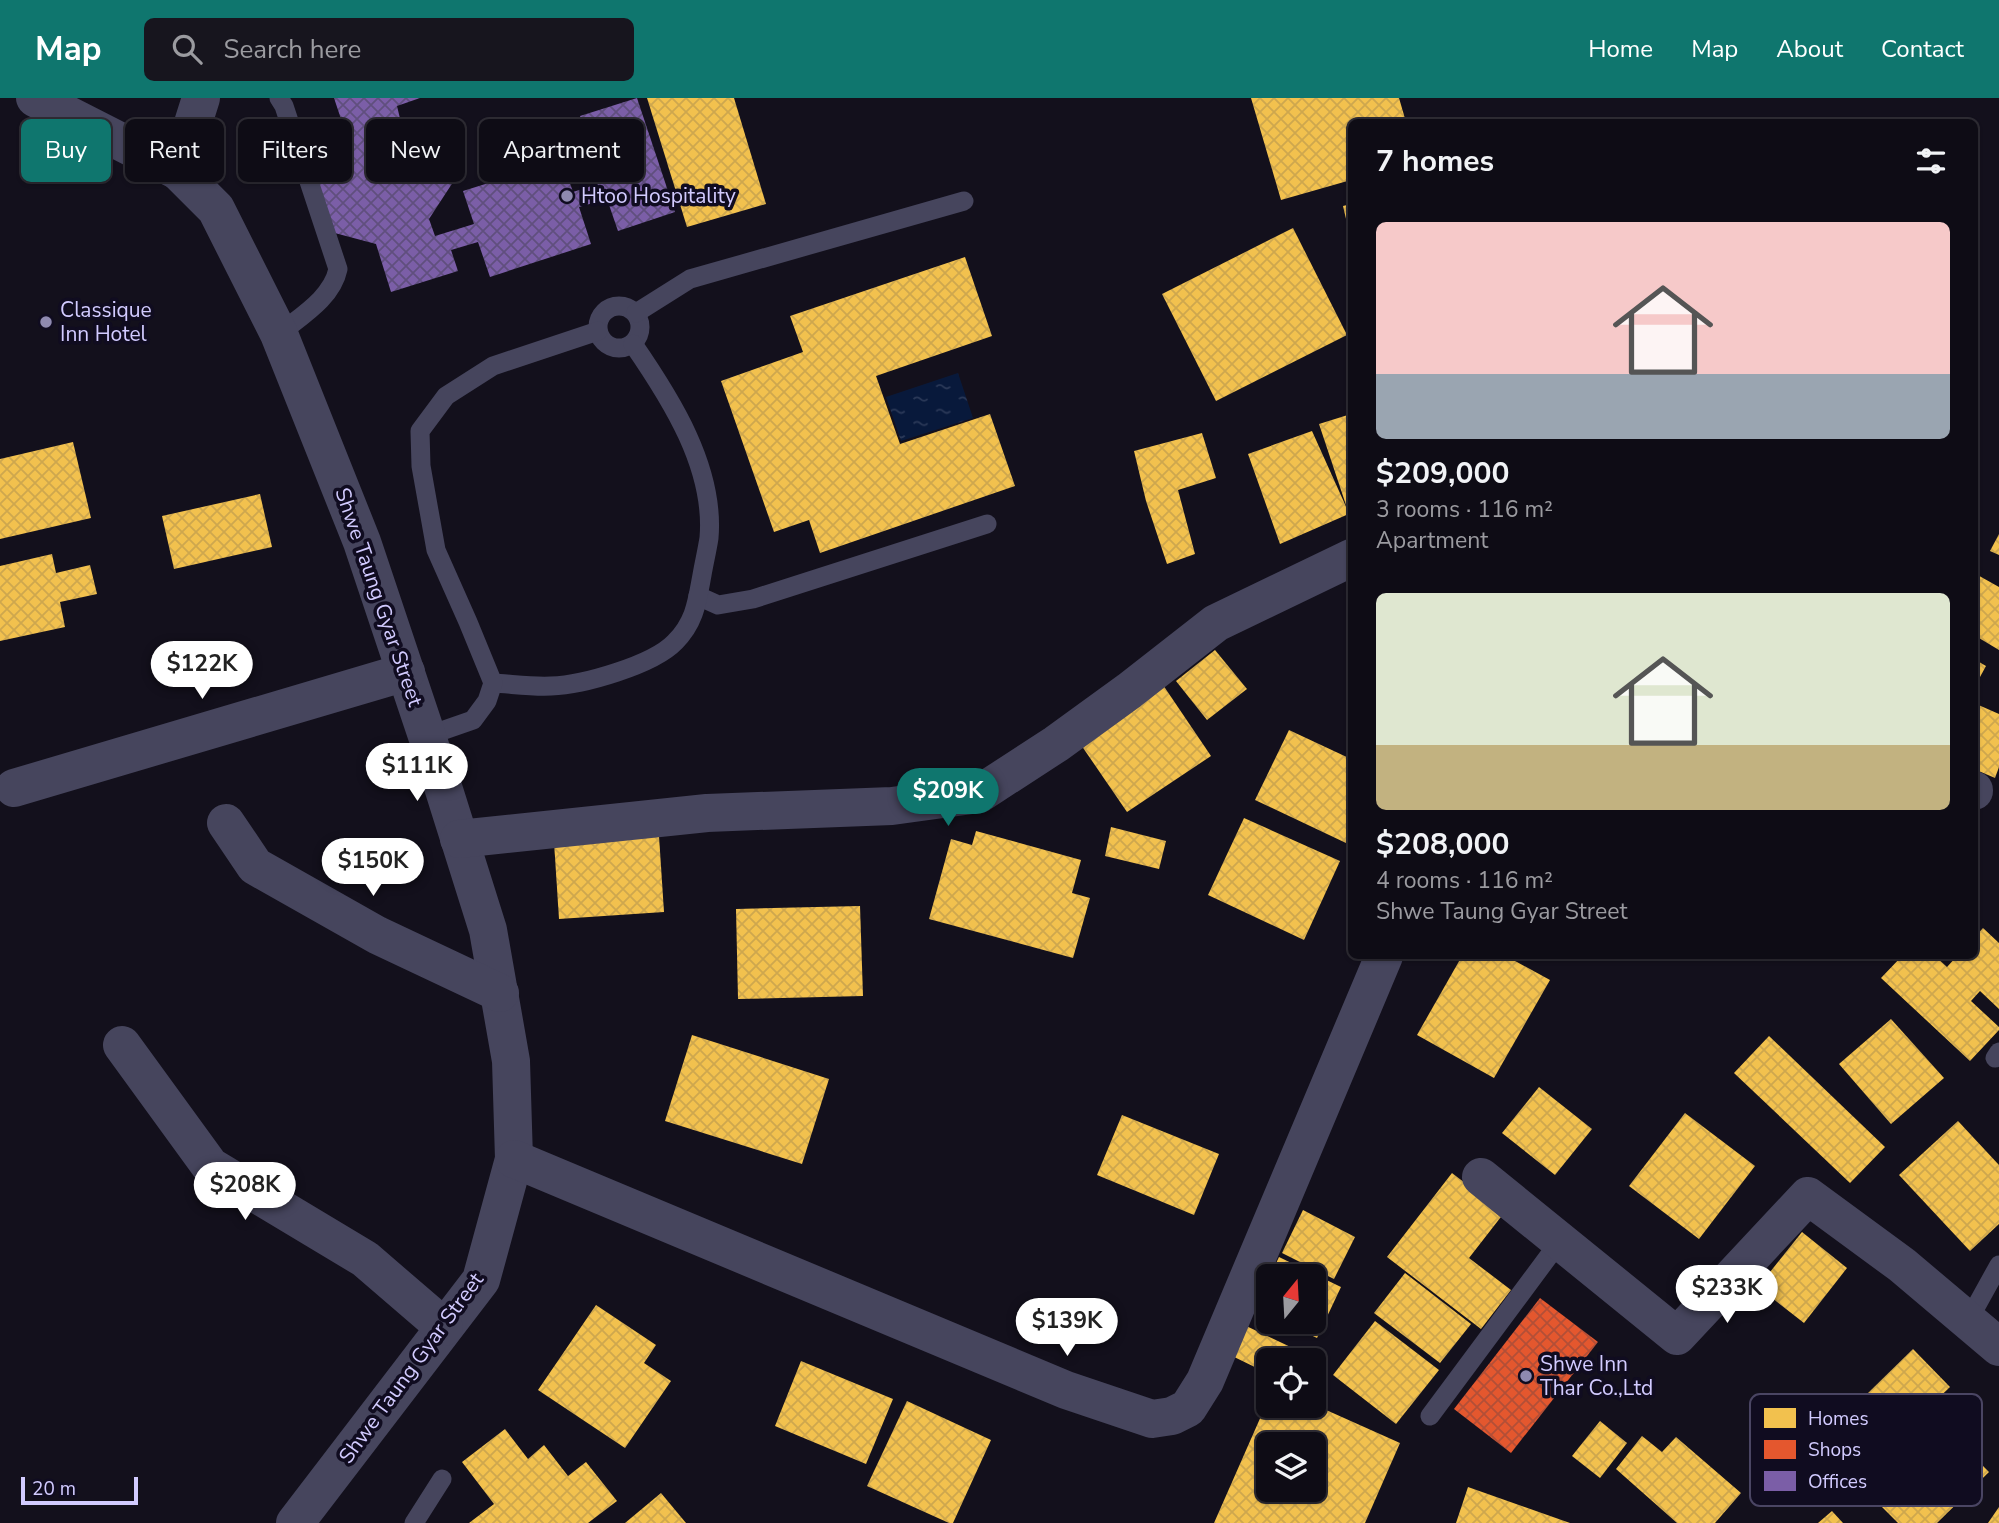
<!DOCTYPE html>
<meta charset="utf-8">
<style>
:root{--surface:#0e0c15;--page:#17151e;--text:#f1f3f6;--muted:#9b9ba0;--line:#2e2c34;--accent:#0f766e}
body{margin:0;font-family:"Nunito Sans",sans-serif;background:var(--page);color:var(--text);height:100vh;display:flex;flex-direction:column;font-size:26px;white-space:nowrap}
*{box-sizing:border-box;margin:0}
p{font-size:23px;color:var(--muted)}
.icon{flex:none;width:38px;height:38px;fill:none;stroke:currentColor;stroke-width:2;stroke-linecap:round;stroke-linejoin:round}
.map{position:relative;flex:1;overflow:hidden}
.details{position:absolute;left:1348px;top:21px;width:630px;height:840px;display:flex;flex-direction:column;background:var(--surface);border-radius:10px;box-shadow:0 2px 5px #0004,0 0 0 2px var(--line)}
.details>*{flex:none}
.top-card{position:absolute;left:21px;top:21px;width:665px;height:63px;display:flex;gap:14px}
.needle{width:46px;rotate:18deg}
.fabs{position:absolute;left:1256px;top:1166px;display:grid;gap:14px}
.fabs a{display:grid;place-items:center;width:70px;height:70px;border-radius:10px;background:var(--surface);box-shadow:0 2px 5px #0004,0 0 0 2px var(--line);font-size:35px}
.scale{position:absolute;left:21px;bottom:18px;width:117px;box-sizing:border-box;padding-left:7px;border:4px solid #d2cbff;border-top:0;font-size:19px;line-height:24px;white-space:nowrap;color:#d2cbff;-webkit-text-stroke:5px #100c20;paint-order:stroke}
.price{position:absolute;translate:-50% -60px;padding:0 16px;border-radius:24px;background:#fff;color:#222;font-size:23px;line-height:46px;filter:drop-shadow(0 2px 4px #0008)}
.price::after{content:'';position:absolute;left:50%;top:42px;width:21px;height:16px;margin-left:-10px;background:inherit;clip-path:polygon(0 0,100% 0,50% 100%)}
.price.active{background:var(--accent);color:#fff}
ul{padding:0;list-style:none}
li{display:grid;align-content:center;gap:14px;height:371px;padding:0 28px}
li span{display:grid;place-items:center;height:217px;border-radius:10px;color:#555}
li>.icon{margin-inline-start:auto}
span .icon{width:126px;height:126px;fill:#fffc;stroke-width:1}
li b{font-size:30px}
h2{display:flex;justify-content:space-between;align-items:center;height:84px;padding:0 28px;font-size:30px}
.tag{padding:0 24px;border-radius:10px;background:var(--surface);box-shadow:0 2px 5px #0004,0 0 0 2px var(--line);font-size:24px;line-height:63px}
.tag.active{background:var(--accent);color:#fff}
header{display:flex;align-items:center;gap:42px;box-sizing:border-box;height:98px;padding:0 35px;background:var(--accent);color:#fff}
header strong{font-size:33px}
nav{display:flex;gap:38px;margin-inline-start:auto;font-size:24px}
.search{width:490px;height:63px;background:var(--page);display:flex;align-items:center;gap:18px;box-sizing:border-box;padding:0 24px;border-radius:10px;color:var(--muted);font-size:26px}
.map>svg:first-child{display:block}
.water{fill:url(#water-ripples)}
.homes{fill:url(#homes-cross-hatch);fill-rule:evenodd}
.shops{fill:url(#shops-cross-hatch)}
.offices{fill:url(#offices-cross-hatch)}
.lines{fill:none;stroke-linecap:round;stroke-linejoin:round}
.service{stroke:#46455d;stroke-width:19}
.minor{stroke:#46455d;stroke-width:38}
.poi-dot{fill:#8f8ab0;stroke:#100c20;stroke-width:2.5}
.labels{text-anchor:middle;stroke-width:7;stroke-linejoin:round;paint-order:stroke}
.poi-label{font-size:21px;fill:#d2cbff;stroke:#100c20;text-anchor:start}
.street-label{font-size:21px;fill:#d2cbff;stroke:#100c20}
.key{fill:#100c20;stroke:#4a4563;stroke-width:2}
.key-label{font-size:19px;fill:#d2cbff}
</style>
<header>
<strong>Map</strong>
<div class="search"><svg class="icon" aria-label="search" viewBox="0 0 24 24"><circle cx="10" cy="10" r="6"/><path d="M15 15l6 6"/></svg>Search here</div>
<nav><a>Home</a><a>Map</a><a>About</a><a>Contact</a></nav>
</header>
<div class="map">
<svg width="1999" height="1425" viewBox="0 0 1999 1425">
<defs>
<pattern id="water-ripples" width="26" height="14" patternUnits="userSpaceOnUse" patternTransform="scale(1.75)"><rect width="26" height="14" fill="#08193b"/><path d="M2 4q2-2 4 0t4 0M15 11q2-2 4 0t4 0" fill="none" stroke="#2b3958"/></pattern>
<pattern id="homes-cross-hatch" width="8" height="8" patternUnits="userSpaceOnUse" patternTransform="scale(1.75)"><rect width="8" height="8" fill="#f2c14e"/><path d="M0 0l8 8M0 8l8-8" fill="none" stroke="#cea74e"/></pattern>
<pattern id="shops-cross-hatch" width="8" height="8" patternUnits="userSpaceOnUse" patternTransform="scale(1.75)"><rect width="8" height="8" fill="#e4572e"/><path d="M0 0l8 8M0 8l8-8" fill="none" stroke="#b24f37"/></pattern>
<pattern id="offices-cross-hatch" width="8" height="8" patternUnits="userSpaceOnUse" patternTransform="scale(1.75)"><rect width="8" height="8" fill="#7b5ea7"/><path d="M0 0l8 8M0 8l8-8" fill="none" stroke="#604f7e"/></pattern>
</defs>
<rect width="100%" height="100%" fill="#13101c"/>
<path class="water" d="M958,275L973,320L901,343L886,299Z"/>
<g class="homes">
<path d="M647,0H734L766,106L687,129Z"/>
<path d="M1251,0H1399L1406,24H1351V82L1281,102Z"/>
<path d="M1351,106V138H1350L1343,108Z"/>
<path d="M1293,130L1347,237L1216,303L1162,196Z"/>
<path d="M965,159L992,238L876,278L900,346L990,316L1015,388L820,455L809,422L774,434L721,283L803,254L790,218Z"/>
<path d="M1351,316V415L1280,446L1248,356L1312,333L1348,413L1319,326Z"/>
<path d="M1202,335L1216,380L1178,392L1195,456L1167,466L1146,403L1134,353Z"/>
<path d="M73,344L91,420L0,441V361Z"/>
<path d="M260,396L272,449L174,471L162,418Z"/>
<path d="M1999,436V457L1990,453Z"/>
<path d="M52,456L56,475L90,467L97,496L60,504L65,529L0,543V468Z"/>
<path d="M1974,475L1999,489V552L1974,537Z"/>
<path d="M1215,552L1247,591L1207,622L1176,583Z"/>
<path d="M1974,561L1986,568L1974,590Z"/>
<path d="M1161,584L1211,658L1127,714L1077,641Z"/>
<path d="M1974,605L1999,616V669L1995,680L1974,671Z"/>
<path d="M1289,632L1351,661V735L1346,745L1255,702Z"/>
<path d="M1244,720L1340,763L1304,842L1208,797Z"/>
<path d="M1111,729L1166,743L1159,771L1105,758Z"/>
<path d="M976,733L1081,762L1072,795L1090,800L1073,860L929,821L951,741L972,747Z"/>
<path d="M659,738L664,814L559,821L554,744Z"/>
<path d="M860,808L863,898L738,901L736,811Z"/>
<path d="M1983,830L1999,845V911L1980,893L1971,903L1999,929V932L1970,963L1881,880L1902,858H1935L1947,869L1957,858H1974V840Z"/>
<path d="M1462,858H1506L1550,882L1494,980L1417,937Z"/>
<path d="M1891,921L1944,980L1891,1026L1839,966Z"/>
<path d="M692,937L829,981L802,1066L665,1023Z"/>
<path d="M1769,938L1885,1049L1850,1085L1734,975Z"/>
<path d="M1539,989L1592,1031L1555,1077L1502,1035Z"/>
<path d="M1685,1015L1755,1068L1699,1141L1629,1088Z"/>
<path d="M1122,1017L1219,1056L1194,1117L1097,1077Z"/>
<path d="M1958,1023L1999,1067V1126L1970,1153L1899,1077Z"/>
<path d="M1452,1075L1504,1115L1469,1160L1511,1192L1481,1231L1387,1159Z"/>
<path d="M1303,1112L1355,1139L1334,1181L1282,1155Z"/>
<path d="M1802,1134L1847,1170L1804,1225L1758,1189Z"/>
<path d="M1279,1159L1341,1189L1317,1240L1281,1223H1314V1178H1270Z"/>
<path d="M1405,1175L1471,1226L1440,1265L1374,1215Z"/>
<path d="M596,1207L656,1247L644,1265L671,1283L625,1350L538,1292Z"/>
<path d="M1375,1223L1439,1272L1396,1326L1333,1277Z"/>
<path d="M1240,1225L1320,1263L1314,1275V1262H1269V1276L1226,1255Z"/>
<path d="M1913,1251L1950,1289L1857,1378L1821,1341Z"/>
<path d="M801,1263L893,1301L866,1366L775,1328Z"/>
<path d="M1269,1300V1307H1315L1400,1345L1365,1425H1214ZM1269,1346H1314V1391H1269Z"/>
<path d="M907,1303L991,1342L953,1425H949L867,1388Z"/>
<path d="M1932,1316L1989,1374L1937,1425H1898L1860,1387Z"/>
<path d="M1600,1323L1627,1345L1600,1380L1572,1358Z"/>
<path d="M505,1331L528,1361L544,1347L568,1378L586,1364L617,1403L588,1425H469L494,1406L462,1364Z"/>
<path d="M1642,1338L1662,1354L1676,1339L1741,1395L1715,1425H1677L1616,1371Z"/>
<path d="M1468,1389L1570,1425H1456Z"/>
<path d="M661,1395L686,1425H625Z"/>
<path d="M1999,1409V1425H1988Z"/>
<path d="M1832,1413L1843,1425H1818Z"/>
</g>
<path class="shops" d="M1540,1200L1598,1244L1511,1355L1454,1311Z"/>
<path class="offices" d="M334,0H420L397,8L403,33L450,52L457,78L429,121L435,138L474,126L463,93L562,62L573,94L601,85L580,18L637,0L675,114L618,133L607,101L579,109L591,146L490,179L478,144L451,152L458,173L391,194L376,146L331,134L313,74L347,39Z"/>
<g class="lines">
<g class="service">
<circle cx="619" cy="229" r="21"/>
<path d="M636,215L690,181L964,103"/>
<path d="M279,236C301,218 332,200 338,171L284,8L279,0"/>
<path d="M698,498L718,507L753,501L987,426"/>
<path d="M493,585C512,586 532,589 551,588C583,587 653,567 675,544C695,524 697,504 702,477C704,465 707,453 709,440C715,370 671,301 633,246"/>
<path d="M427,638L473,622L487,603L493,585L468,524L436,452L421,368L420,333L446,298L493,268L598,233"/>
<path d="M1995,960L1999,954"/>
<path d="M1968,1223L1999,1167"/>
<path d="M1430,1318L1560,1143"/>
<path d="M414,1425L442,1381"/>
</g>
<g class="minor">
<path d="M35,0L178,73"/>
<path d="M201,0L178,73L216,111L279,236L362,444L427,638L488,832L511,963L514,1061L481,1182L295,1425"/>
<path d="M14,690L406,574"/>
<path d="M1974,692V693"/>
<path d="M226,725L255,768L377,837L500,895"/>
<path d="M459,741L707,715L892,708L979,696L1056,646L1129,593L1216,525L1351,460"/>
<path d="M122,947L210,1068L365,1161L444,1229"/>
<path d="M514,1061L1066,1292L1152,1321L1172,1318L1188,1310L1205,1283L1384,858"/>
<path d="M1481,1079L1677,1238L1808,1098L1902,1167L1999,1249"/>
</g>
</g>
<g class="poi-dot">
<circle cx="567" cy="98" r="7"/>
<circle cx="46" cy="224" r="7"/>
<circle cx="1526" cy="1278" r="7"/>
</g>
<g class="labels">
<g class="poi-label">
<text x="581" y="105">Htoo Hospitality</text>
<text x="60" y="219">Classique<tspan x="60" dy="24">Inn Hotel</tspan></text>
<text x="1540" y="1273">Shwe Inn<tspan x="1540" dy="24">Thar Co.,Ltd</tspan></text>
</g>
<g class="street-label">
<text transform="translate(379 499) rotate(71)" y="7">Shwe Taung Gyar Street</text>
<text transform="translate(411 1270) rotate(-54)" y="7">Shwe Taung Gyar Street</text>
</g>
</g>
<rect x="1750" y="1296" width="232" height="112" rx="10" class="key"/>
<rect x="1764" y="1310" width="32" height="20" fill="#f2c14e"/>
<rect x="1764" y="1342" width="32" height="19" fill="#e4572e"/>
<rect x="1764" y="1373" width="32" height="20" fill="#7b5ea7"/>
<g class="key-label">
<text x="1808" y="1327">Homes</text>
<text x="1808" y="1358">Shops</text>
<text x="1808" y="1390">Offices</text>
</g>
</svg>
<div class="fabs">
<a><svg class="needle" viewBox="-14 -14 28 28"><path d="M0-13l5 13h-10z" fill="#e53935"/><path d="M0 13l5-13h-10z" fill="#9b9ba0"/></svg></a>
<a><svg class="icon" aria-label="locate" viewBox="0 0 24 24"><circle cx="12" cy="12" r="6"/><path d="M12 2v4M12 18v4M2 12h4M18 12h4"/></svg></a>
<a><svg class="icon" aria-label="layers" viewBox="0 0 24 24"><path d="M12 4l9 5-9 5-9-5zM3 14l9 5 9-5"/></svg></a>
</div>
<div class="scale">20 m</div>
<b class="price" style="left:202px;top:603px">$122K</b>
<b class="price" style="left:417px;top:705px">$111K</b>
<b class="price active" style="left:948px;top:730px">$209K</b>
<b class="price" style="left:373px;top:800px">$150K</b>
<b class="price" style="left:245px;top:1124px">$208K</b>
<b class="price" style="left:1727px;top:1227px">$233K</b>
<b class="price" style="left:1067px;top:1260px">$139K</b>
<div class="top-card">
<a class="tag active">Buy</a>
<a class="tag">Rent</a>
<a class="tag">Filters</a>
<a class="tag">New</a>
<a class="tag">Apartment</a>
</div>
<section class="details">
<h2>7 homes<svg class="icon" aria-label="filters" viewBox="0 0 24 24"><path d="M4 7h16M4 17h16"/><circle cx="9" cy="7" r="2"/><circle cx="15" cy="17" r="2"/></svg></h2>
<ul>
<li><span style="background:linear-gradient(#f6c9c9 70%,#9aa5b1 0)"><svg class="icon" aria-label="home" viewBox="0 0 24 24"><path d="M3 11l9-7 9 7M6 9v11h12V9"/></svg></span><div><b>$209,000</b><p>3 rooms · 116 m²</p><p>Apartment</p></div></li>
<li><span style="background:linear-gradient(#dfe7d0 70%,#c2b280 0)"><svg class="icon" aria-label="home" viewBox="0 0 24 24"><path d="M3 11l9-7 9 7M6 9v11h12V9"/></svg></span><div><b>$208,000</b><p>4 rooms · 116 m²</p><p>Shwe Taung Gyar Street</p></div></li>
</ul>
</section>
</div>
